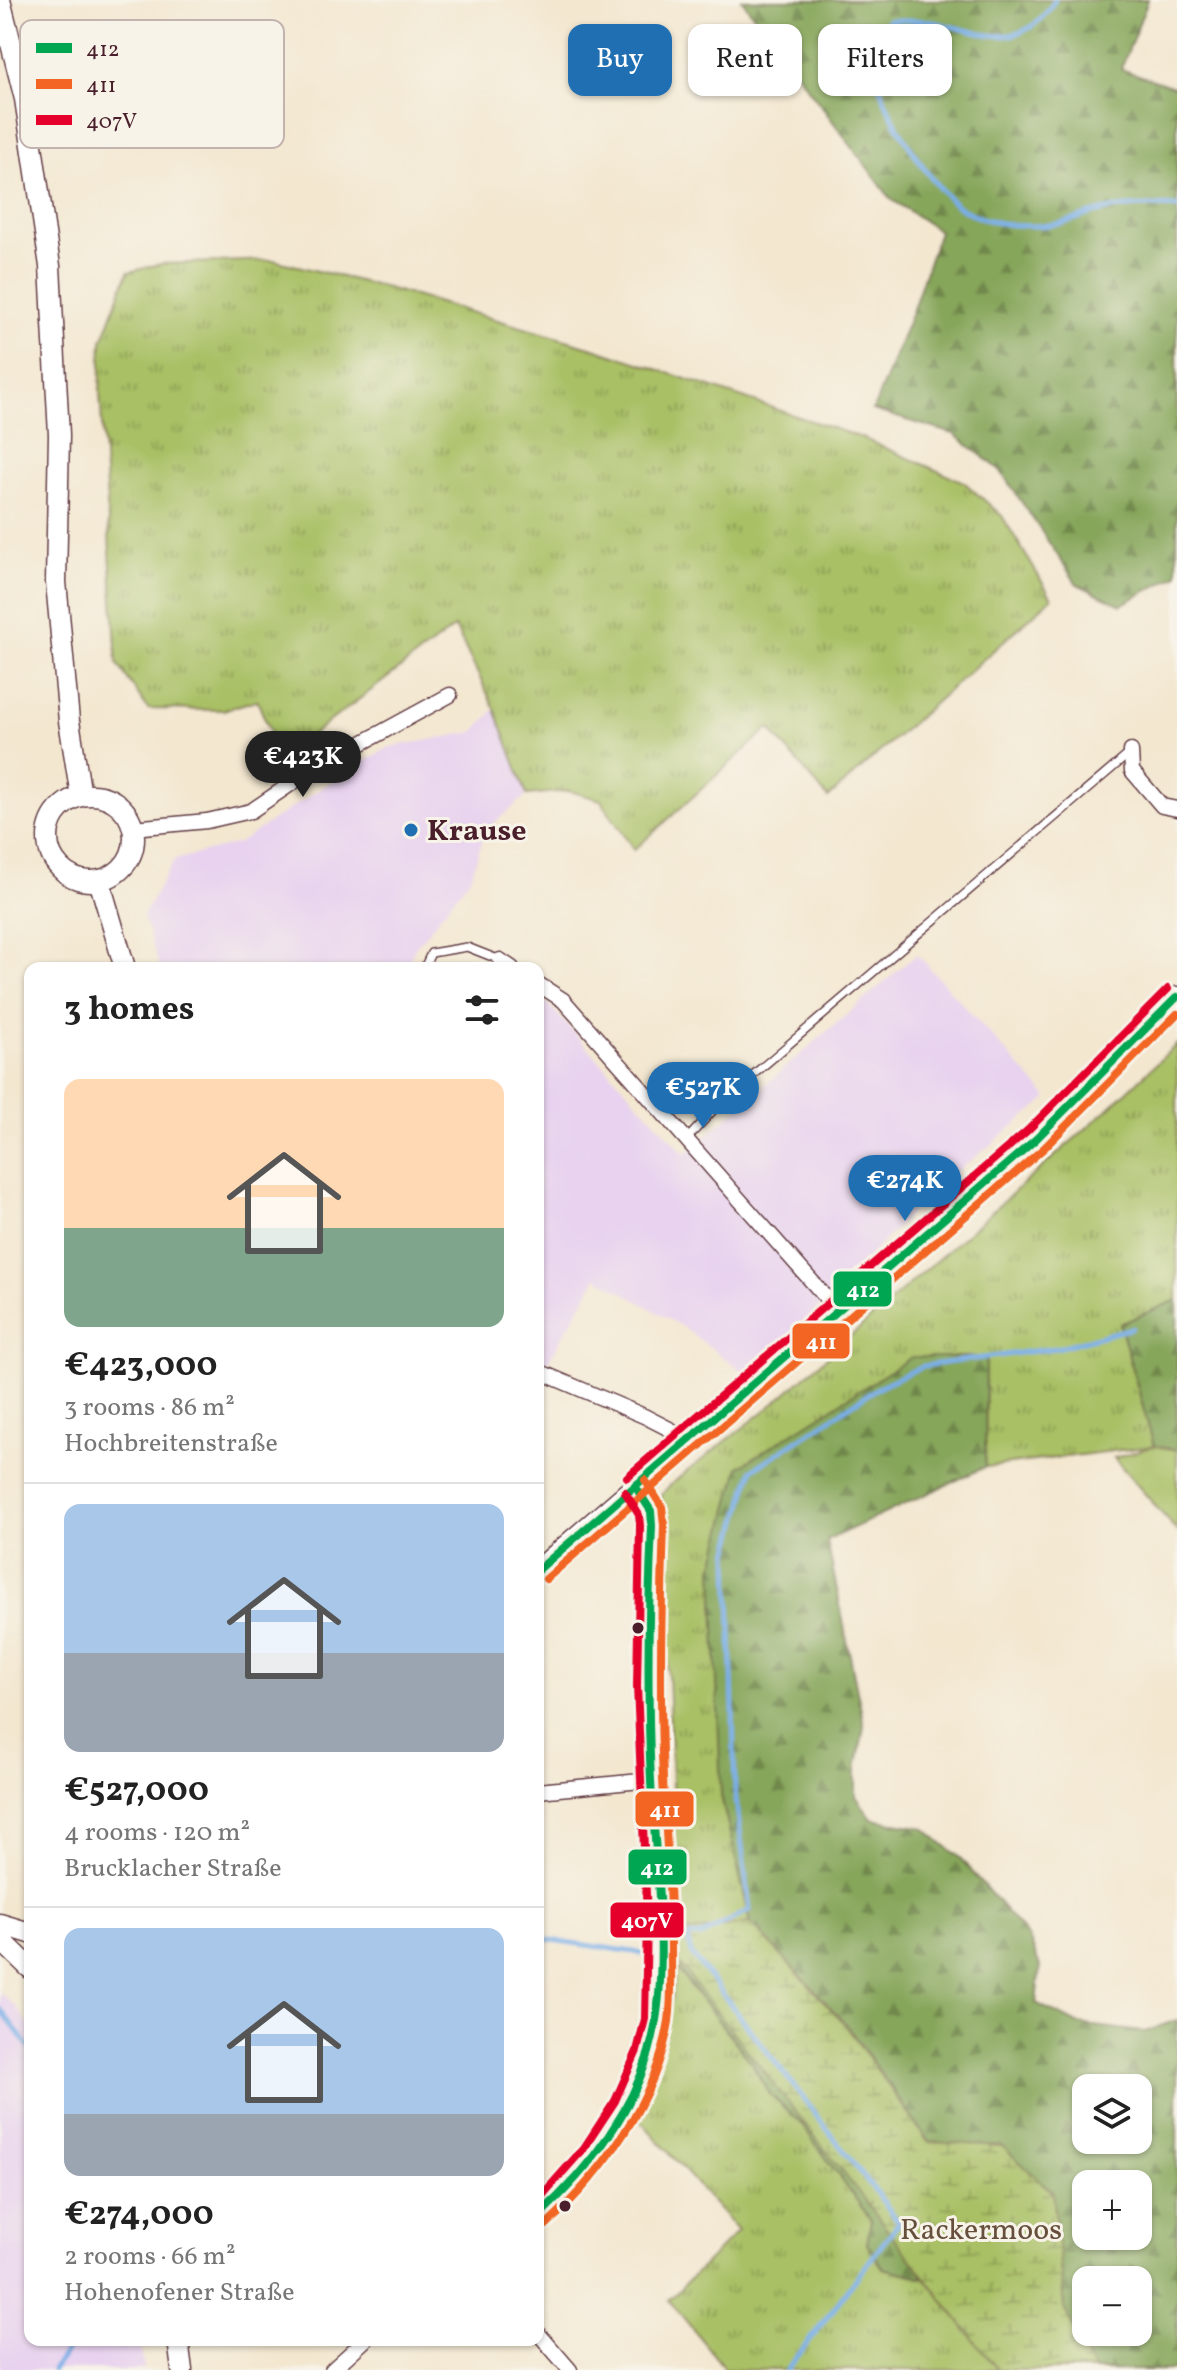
<!DOCTYPE html>
<meta charset="utf-8">
<style>
:root{--surface:#fff;--page:#f2f2f2;--text:#222;--muted:#767676;--line:#e0e0e0;--accent:#1f6fb2}
body{margin:0;font-family:Vollkorn,serif;background:var(--page);color:var(--text);height:100vh;display:flex;flex-direction:column;font-size:30px;white-space:nowrap}
*{box-sizing:border-box;margin:0}
p{font-size:26px;color:var(--muted)}
.icon{flex:none;width:44px;height:44px;fill:none;stroke:currentColor;stroke-width:2;stroke-linecap:round;stroke-linejoin:round}
.map{position:relative;flex:1;overflow:hidden}
.drawer{position:absolute;left:24px;top:962px;width:520px;height:1384px;display:flex;flex-direction:column;background:var(--surface);border-radius:16px;box-shadow:0 2px 6px #0004}
.drawer>*{flex:none}
.top-card{position:absolute;left:568px;top:24px;width:488px;height:72px;display:flex;gap:16px}
.controls{position:absolute;left:1072px;top:2074px;display:grid;gap:16px}
.controls a{display:grid;place-items:center;width:80px;height:80px;border-radius:16px;background:var(--surface);box-shadow:0 2px 6px #0004;font-size:40px}
.price{position:absolute;translate:-50% -68px;padding:0 18px;border-radius:28px;background:var(--accent);color:#fff;font-size:26px;line-height:52px;filter:drop-shadow(0 2px 4px #0008)}
.price::after{content:'';position:absolute;left:50%;top:48px;width:24px;height:18px;margin-left:-12px;background:inherit;clip-path:polygon(0 0,100% 0,50% 100%)}
.price.selected{background:#222;color:#fff}
ul{padding:0;list-style:none}
li{display:grid;align-content:center;gap:16px;height:424px;padding:0 40px}
li+li{border-top:2px solid var(--line)}
li span{display:grid;place-items:center;height:248px;border-radius:16px;color:#555}
li>.icon{margin-inline-start:auto}
span .icon{width:144px;height:144px;fill:#fffc;stroke-width:1}
li b{font-size:34px}
h2{display:flex;justify-content:space-between;align-items:center;height:96px;padding:0 40px;font-size:34px}
.pill{padding:0 28px;border-radius:16px;background:var(--surface);box-shadow:0 2px 6px #0004;font-size:28px;line-height:72px}
.pill.selected{background:var(--accent);color:#fff}
.map>svg:first-child{display:block}
.built{fill:#e8d2ef}
.grass{fill:url(#grass-tufts);stroke:#7a7048;stroke-width:2}
.forest{fill:url(#forest-firs);stroke:#686242;stroke-width:2;fill-rule:evenodd}
.wetland{fill:url(#wetland-marsh);stroke:#7a7048;stroke-width:2}
.garden{fill:#a9c065;stroke:#7a7048;stroke-width:2}
.lines{fill:none;stroke-linecap:round;stroke-linejoin:round}
.stream{stroke:#79aee7;stroke-width:5}
.service-casing{stroke:#633d44;stroke-width:10}
.minor-casing{stroke:#633d44;stroke-width:17}
.secondary-casing{stroke:#633d44;stroke-width:23}
.service{stroke:#fff;stroke-width:7}
.minor{stroke:#fff;stroke-width:14}
.secondary{stroke:#fff;stroke-width:20}
.bus-1-casing{stroke:#f7f3e8;stroke-width:14}
.bus-2-casing{stroke:#f7f3e8;stroke-width:14}
.bus-3-casing{stroke:#f7f3e8;stroke-width:14}
.bus-1{stroke:#00a651;stroke-width:8}
.bus-2{stroke:#f26522;stroke-width:8}
.bus-3{stroke:#e4002b;stroke-width:8}
.poi-dot{fill:#1f6fb2;stroke:#f7f3e8;stroke-width:3}
.bus-dot{fill:#4a1f2b;stroke:#f7f3e8;stroke-width:3}
.labels{text-anchor:middle;stroke-width:6;stroke-linejoin:round;paint-order:stroke}
.poi-label{font-size:30px;font-weight:bold;fill:#4a1f2b;stroke:#f7f3e8;text-anchor:start}
.park-label{font-size:30px;fill:#664f3c;stroke:#f7f3e8}
.key{fill:#f7f3e8;stroke:#c3b3af;stroke-width:2}
.key-label{font-size:22px;fill:#4a1f2b}
.line-badge{stroke:#f7f3e8;stroke-width:3}
.badge-label{font-size:22px;text-anchor:middle;font-weight:bold;fill:#fff}
</style>
<div class="map">
<svg width="1177" height="2370" viewBox="0 0 1177 2370">
<defs>
<pattern id="grass-tufts" width="24" height="20" patternUnits="userSpaceOnUse" patternTransform="scale(2)"><rect width="24" height="20" fill="#a9c065"/><path d="M3 7l-1-3M5 7V3M7 7l1-3M15 17l-1-3M17 17v-4M19 17l1-3" fill="none" stroke="#8c9b53"/></pattern>
<pattern id="forest-firs" width="22" height="20" patternUnits="userSpaceOnUse" patternTransform="scale(2)"><rect width="22" height="20" fill="#86a65a"/><path d="M5 1l3.5 6h-7zM16 11l3.5 6h-7z" fill="#70874b"/></pattern>
<pattern id="wetland-marsh" width="20" height="14" patternUnits="userSpaceOnUse" patternTransform="scale(2)"><rect width="20" height="14" fill="#a9c065"/><path d="M1 5h8M5 5V1M11 12h8M15 12V8" fill="none" stroke="#8c9b53"/></pattern>
</defs>
<rect width="100%" height="100%" fill="#f7f3e8"/>
<filter id="ink" filterUnits="userSpaceOnUse"><feTurbulence type="fractalNoise" baseFrequency=".0125" numOctaves="2"/><feDisplacementMap in="SourceGraphic" scale="16" xChannelSelector="R" yChannelSelector="G"/><feConvolveMatrix kernelMatrix="1 2 1 2 8 2 1 2 1" color-interpolation-filters="sRGB"/></filter>
<filter id="wash" filterUnits="userSpaceOnUse"><feTurbulence type="fractalNoise" baseFrequency=".006" numOctaves="4" result="noise"/><feDisplacementMap in="SourceGraphic" scale="32" xChannelSelector="R" yChannelSelector="G"/><feGaussianBlur stdDeviation="1.8" result="paint"/><feColorMatrix in="noise" values="0 0 0 0 0 0 0 0 0 0 0 0 0 0 0 0 0 1.4 0 .05"/><feComposite in="paint" operator="in"/></filter>
<g filter="url(#wash)">
<rect width="100%" height="100%" fill="#f3e7d0"/>
<g class="built">
<path d="M495,709L527,795L486,830L470,878L414,949L406,968H160L143,916L174,860L239,843L350,769L390,747L474,732Z"/>
<path d="M917,954L1048,1098L931,1193L819,1307L746,1374L684,1328L597,1277L538,1379V1002L547,1003L685,1154Z"/>
<path d="M0,1992L18,2009L30,2027V2340H140L144,2370H0Z"/>
</g>
<g class="grass">
<path d="M273,260L387,288L597,349L862,438L964,482L1002,516L1052,598L828,798L769,728L634,850L601,800L570,791L527,795L495,709L455,627L281,758L257,700L223,710L148,709L117,663L100,393L102,341L128,272L161,264Z"/>
<path d="M1177,1044V1300L1120,1324L1154,1446L985,1467L986,1357L739,1467L721,1795L751,1923L678,1934L661,1495L671,1484L776,1402L1107,1110Z"/>
<path d="M678,1962L681,1974L752,2063L769,2094L800,2122L871,2220L867,2244L883,2268L925,2278L998,2370H726L669,2300L738,2231L635,2114L664,2038Z"/>
</g>
<g class="forest">
<path d="M742,0H1148L1121,69L1177,88V575L1121,605L1077,584L1000,470L954,434L873,410L912,312L939,231L891,199Z"/>
<path d="M1177,1300V1450L1154,1446L1120,1324Z"/>
<path d="M912,1357H986L985,1467L827,1540L864,1726L856,1770V1796L872,1819L924,1828L961,1859L1029,1938L1040,1966L1036,2003L1077,2024L1145,2032L1177,2020V2370H1093L1064,2308L1053,2193L1002,2146L929,2142L845,2023L751,1923L721,1795L713,1568L739,1467ZM1086,2088H1138V2140H1086ZM1086,2184H1138V2236H1086ZM1086,2280H1138V2332H1086Z"/>
<path d="M687,1949L925,2278L884,2268L867,2244L871,2220L800,2122L769,2094L752,2063L681,1973L678,1962Z"/>
</g>
<path class="wetland" d="M751,1923L844,2023L928,2142L1002,2146L1053,2193L1064,2308L1093,2370H998L678,1962V1934Z"/>
<path class="garden" d="M1154,1446L1177,1450V1531L1114,1458Z"/>
<g class="lines">
<g class="stream">
<path d="M1055,0C1021,56 983,32 933,22C919,19 904,20 889,20C886,24 879,29 877,34C868,56 878,85 887,105C898,131 938,195 962,209C989,225 1026,229 1057,224C1071,222 1084,215 1098,212C1124,205 1151,205 1177,207"/>
<path d="M538,1938L641,1953"/>
<path d="M0,2009L30,2048"/>
<path d="M53,2370L74,2340"/>
<path d="M787,2370L899,2222L691,1953L687,1937L701,1936L750,1910L735,1791L729,1553L752,1470L882,1385L923,1366L1056,1348L1132,1328"/>
</g>
</g>
</g>
<g filter="url(#ink)">
<g class="lines">
<defs>
<g id="service">
<path d="M424,968L431,953L467,947L500,960"/>
<path d="M687,1139L719,1104L1130,753"/>
</g>
<g id="minor">
<path d="M1131,751L1132,771L1162,806L1177,809"/>
<path d="M133,828L207,821L251,811L307,773L450,695"/>
<path d="M500,960L512,968"/>
<path d="M538,984L563,1000L838,1311"/>
<path d="M538,1371L644,1416L689,1439"/>
<path d="M538,1791L651,1780"/>
<path d="M538,2216C589,2173 642,2096 655,2029C660,2008 659,1984 659,1963C660,1902 654,1842 651,1781C647,1696 648,1611 652,1526L651,1511L635,1486"/>
<path d="M538,2333L570,2370"/>
<path d="M332,2370L365,2340"/>
</g>
<g id="secondary">
<path d="M0,0L25,99L50,266L59,435L56,582L69,721L81,796"/>
<circle cx="91" cy="838" r="43"/>
<path d="M99,880L125,968"/>
<path d="M538,1570L1036,1139L1177,997"/>
<path d="M0,1924L30,1933"/>
<path d="M0,1939L30,1968"/>
<path d="M178,2340L182,2370"/>
</g>
</defs>
<use href="#service" class="service-casing"/>
<use href="#minor" class="minor-casing"/>
<use href="#secondary" class="secondary-casing"/>
<use href="#service" class="service"/>
<use href="#minor" class="minor"/>
<use href="#secondary" class="secondary"/>
<defs>
<g id="bus-1">
<path d="M538,1570L1036,1139L1177,997"/>
<path d="M538,2216C586,2172 630,2116 649,2052C672,1974 655,1863 651,1781C647,1696 648,1611 652,1526L651,1511L635,1486"/>
</g>
<g id="bus-2">
<path d="M546,1579L1044,1148L1177,1014"/>
<path d="M546,2225C604,2171 656,2101 669,2021C672,1999 671,1977 671,1955C671,1896 666,1838 663,1779C659,1694 661,1610 664,1525L662,1507L645,1480"/>
</g>
<g id="bus-3">
<path d="M627,1477L1028,1130L1168,989"/>
<path d="M538,2200L584,2148L615,2101L637,2051L645,2019L647,1918L637,1686L640,1526L639,1515L625,1492"/>
</g>
</defs>
<use href="#bus-1" class="bus-1-casing"/>
<use href="#bus-2" class="bus-2-casing"/>
<use href="#bus-3" class="bus-3-casing"/>
<use href="#bus-1" class="bus-1"/>
<use href="#bus-2" class="bus-2"/>
<use href="#bus-3" class="bus-3"/>
</g>
</g>
<circle class="poi-dot" cx="411" cy="830" r="8"/>
<g class="bus-dot">
<circle cx="638" cy="1628" r="7"/>
<circle cx="565" cy="2206" r="7"/>
</g>
<g class="labels">
<g class="poi-label">
<text x="427" y="840">Krause</text>
</g>
<g class="park-label">
<text x="981" y="2239">Rackermoos</text>
</g>
</g>
<rect x="20" y="20" width="264" height="128" rx="12" class="key"/>
<rect x="36" y="43" width="36" height="10" fill="#00a651"/>
<rect x="36" y="79" width="36" height="10" fill="#f26522"/>
<rect x="36" y="115" width="36" height="10" fill="#e4002b"/>
<g class="key-label">
<text x="86" y="56">412</text>
<text x="86" y="92">411</text>
<text x="86" y="128">407V</text>
</g>
<g class="line-badge">
<rect x="832" y="1270" width="61" height="38" rx="8" fill="#00a651"/>
<rect x="791" y="1322" width="60" height="38" rx="8" fill="#f26522"/>
<rect x="634" y="1790" width="61" height="38" rx="8" fill="#f26522"/>
<rect x="627" y="1848" width="61" height="38" rx="8" fill="#00a651"/>
<rect x="609" y="1901" width="76" height="38" rx="8" fill="#e4002b"/>
</g>
<g class="badge-label">
<text x="863" y="1297">412</text>
<text x="821" y="1349">411</text>
<text x="665" y="1817">411</text>
<text x="657" y="1875">412</text>
<text x="647" y="1928">407V</text>
</g>
</svg>
<div class="controls">
<a><svg class="icon" aria-label="layers" viewBox="0 0 24 24"><path d="M12 4l9 5-9 5-9-5zM3 14l9 5 9-5"/></svg></a>
<a>+</a>
<a>−</a>
</div>
<b class="price selected" style="left:303px;top:799px">€423K</b>
<b class="price" style="left:703px;top:1130px">€527K</b>
<b class="price" style="left:905px;top:1223px">€274K</b>
<div class="top-card">
<a class="pill selected">Buy</a>
<a class="pill">Rent</a>
<a class="pill">Filters</a>
</div>
<section class="drawer">
<h2>3 homes<svg class="icon" aria-label="filters" viewBox="0 0 24 24"><path d="M4 7h16M4 17h16"/><circle cx="9" cy="7" r="2"/><circle cx="15" cy="17" r="2"/></svg></h2>
<ul>
<li><span style="background:linear-gradient(#ffd9b3 60%,#7fa58c 0)"><svg class="icon" aria-label="home" viewBox="0 0 24 24"><path d="M3 11l9-7 9 7M6 9v11h12V9"/></svg></span><div><b>€423,000</b><p>3 rooms · 86 m²</p><p>Hochbreitenstraße</p></div></li>
<li><span style="background:linear-gradient(#a9c7e8 60%,#9aa5b1 0)"><svg class="icon" aria-label="home" viewBox="0 0 24 24"><path d="M3 11l9-7 9 7M6 9v11h12V9"/></svg></span><div><b>€527,000</b><p>4 rooms · 120 m²</p><p>Brucklacher Straße</p></div></li>
<li><span style="background:linear-gradient(#a9c7e8 75%,#9aa5b1 0)"><svg class="icon" aria-label="home" viewBox="0 0 24 24"><path d="M3 11l9-7 9 7M6 9v11h12V9"/></svg></span><div><b>€274,000</b><p>2 rooms · 66 m²</p><p>Hohenofener Straße</p></div></li>
</ul>
</section>
</div>
